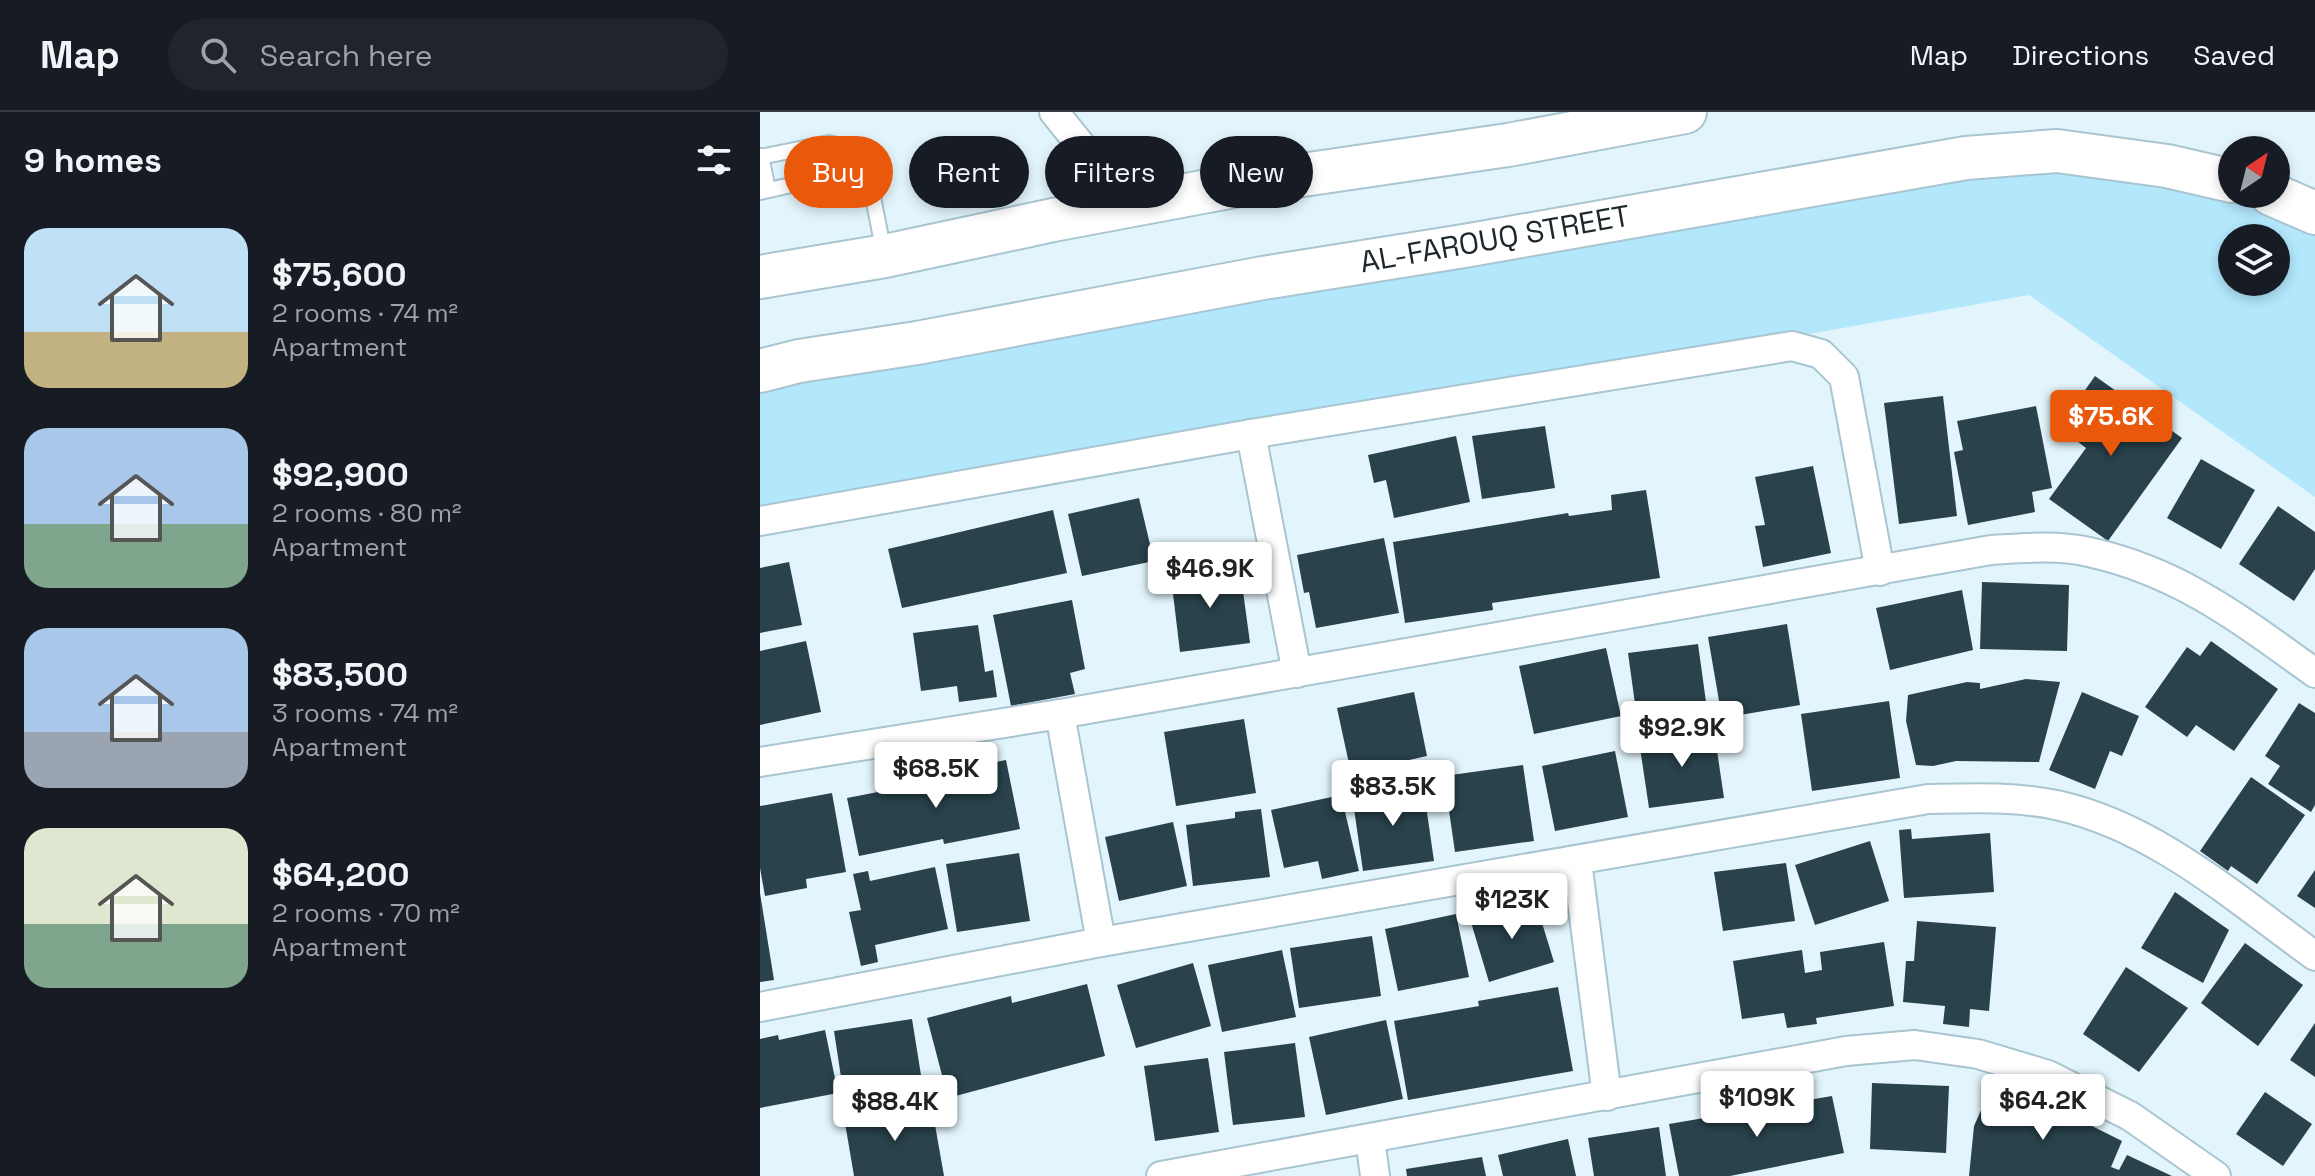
<!DOCTYPE html>
<meta charset="utf-8">
<style>
:root{--surface:#171b24;--page:#20242c;--text:#f1f3f6;--muted:#9ea1a6;--line:#363941;--accent:#ea580c}
body{margin:0;font-family:"Space Grotesk",sans-serif;background:var(--page);color:var(--text);height:100vh;display:flex;flex-direction:column;font-size:30px;white-space:nowrap}
*{box-sizing:border-box;margin:0}
p{font-size:26px;color:var(--muted)}
.icon{flex:none;width:44px;height:44px;fill:none;stroke:currentColor;stroke-width:2;stroke-linecap:round;stroke-linejoin:round}
.map{position:relative;flex:1;overflow:hidden}
.sheet{display:flex;flex-direction:column;background:var(--surface);width:760px}
.sheet>*{flex:none}
.guide{position:absolute;left:24px;top:24px;width:760px;height:72px;display:flex;gap:16px}
.needle{width:52px;rotate:35deg}
.controls{position:absolute;left:1458px;top:24px;display:grid;gap:16px}
.controls a{display:grid;place-items:center;width:72px;height:72px;border-radius:50%;background:var(--surface);box-shadow:0 4px 12px #0003;font-size:40px}
.price{position:absolute;translate:-50% -68px;padding:0 18px;border-radius:8px;background:#fff;color:#222;font-size:26px;line-height:52px;filter:drop-shadow(0 2px 4px #0008)}
.price::after{content:'';position:absolute;left:50%;top:48px;width:24px;height:18px;margin-left:-12px;background:inherit;clip-path:polygon(0 0,100% 0,50% 100%)}
.price.active{background:var(--accent);color:#fff}
ul{padding:0;list-style:none}
li{display:flex;align-items:center;gap:24px;height:200px;padding:0 24px}
li span{display:grid;place-items:center;flex:none;width:224px;height:160px;border-radius:24px;color:#555}
li>.icon{margin-inline-start:auto}
span .icon{width:96px;height:96px;fill:#fffc;stroke-width:1}
li b{font-size:34px}
h2{display:flex;justify-content:space-between;align-items:center;height:96px;padding:0 24px;font-size:34px}
.pill{padding:0 28px;border-radius:36px;background:var(--surface);box-shadow:0 4px 12px #0003;font-size:28px;line-height:72px}
.pill.active{background:var(--accent);color:#fff}
header{display:flex;align-items:center;gap:48px;box-sizing:border-box;height:112px;padding:0 40px;background:var(--surface);border-bottom:2px solid var(--line)}
header strong{font-size:38px}
nav{display:flex;gap:44px;margin-inline-start:auto;font-size:28px}
.search{width:560px;height:72px;background:var(--page);display:flex;align-items:center;gap:20px;box-sizing:border-box;padding:0 28px;border-radius:44px;color:var(--muted);font-size:30px}
main{display:flex;flex:1;min-height:0}
.map>svg:first-child{display:block}
.green{fill:#b2e7fc;fill-rule:evenodd}
.building{fill:#29424c}
.lines{fill:none;stroke-linecap:round;stroke-linejoin:round}
.lane-casing{stroke:#a8c5d1;stroke-width:18}
.street-casing{stroke:#a8c5d1;stroke-width:32}
.primary-casing{stroke:#a8c5d1;stroke-width:46}
.lane{stroke:#fff;stroke-width:14}
.street{stroke:#fff;stroke-width:28}
.primary{stroke:#fff;stroke-width:42}
.labels{text-anchor:middle;stroke-width:8;stroke-linejoin:round;paint-order:stroke}
.street-label{font-size:30px;fill:#1c272c;stroke:#fff}
</style>
<header>
<strong>Map</strong>
<div class="search"><svg class="icon" aria-label="search" viewBox="0 0 24 24"><circle cx="10" cy="10" r="6"/><path d="M15 15l6 6"/></svg>Search here</div>
<nav><a>Map</a><a>Directions</a><a>Saved</a></nav>
</header>
<main>
<section class="sheet">
<h2>9 homes<svg class="icon" aria-label="filters" viewBox="0 0 24 24"><path d="M4 7h16M4 17h16"/><circle cx="9" cy="7" r="2"/><circle cx="15" cy="17" r="2"/></svg></h2>
<ul>
<li><span style="background:linear-gradient(#bfe0f5 65%,#c2b280 0)"><svg class="icon" aria-label="home" viewBox="0 0 24 24"><path d="M3 11l9-7 9 7M6 9v11h12V9"/></svg></span><div><b>$75,600</b><p>2 rooms · 74 m²</p><p>Apartment</p></div></li>
<li><span style="background:linear-gradient(#a9c7e8 60%,#7fa58c 0)"><svg class="icon" aria-label="home" viewBox="0 0 24 24"><path d="M3 11l9-7 9 7M6 9v11h12V9"/></svg></span><div><b>$92,900</b><p>2 rooms · 80 m²</p><p>Apartment</p></div></li>
<li><span style="background:linear-gradient(#a9c7e8 65%,#9aa5b1 0)"><svg class="icon" aria-label="home" viewBox="0 0 24 24"><path d="M3 11l9-7 9 7M6 9v11h12V9"/></svg></span><div><b>$83,500</b><p>3 rooms · 74 m²</p><p>Apartment</p></div></li>
<li><span style="background:linear-gradient(#dfe7d0 60%,#7fa58c 0)"><svg class="icon" aria-label="home" viewBox="0 0 24 24"><path d="M3 11l9-7 9 7M6 9v11h12V9"/></svg></span><div><b>$64,200</b><p>2 rooms · 70 m²</p><p>Apartment</p></div></li>
</ul>
</section>
<div class="map">
<svg width="1555" height="1064" viewBox="0 0 1555 1064">
<rect width="100%" height="100%" fill="#e3f5fc"/>
<path class="green" d="M1297,39L1497,90L1555,120V385L1269,183L0,408V260ZM1472,126H1516V170H1472Z"/>
<g class="building">
<path d="M1335,264L1422,326L1348,429L1289,387L1326,336L1299,315Z"/>
<path d="M1183,284L1197,404L1139,412L1124,291Z"/>
<path d="M1276,294L1292,376L1272,380L1275,400L1208,413L1194,340L1203,338L1197,309Z"/>
<path d="M785,314L795,376L722,387L712,324Z"/>
<path d="M696,324L710,390L634,406L626,368L614,371L608,343Z"/>
<path d="M1441,347L1495,378L1461,437L1407,406Z"/>
<path d="M1053,354L1071,441L1003,455L995,414L1005,413L995,365Z"/>
<path d="M886,378L900,466L732,491L733,498L645,511L633,430L808,401L809,404L852,398L851,383Z"/>
<path d="M379,386L394,449L322,464L308,402Z"/>
<path d="M1518,394L1555,420V457L1534,489L1479,452Z"/>
<path d="M293,398L307,461L142,496L128,437Z"/>
<path d="M624,426L639,501L556,516L549,480L544,481L537,443Z"/>
<path d="M29,450L42,513L0,521V456Z"/>
<path d="M480,457L490,531L420,540L411,465Z"/>
<path d="M1222,470L1309,473L1307,539L1220,537Z"/>
<path d="M1202,478L1213,538L1130,558L1116,496Z"/>
<path d="M312,488L325,557L310,561L315,582L251,594L233,503Z"/>
<path d="M1027,512L1040,593L962,606L948,525Z"/>
<path d="M218,513L225,560L233,558L237,585L199,590L197,574L161,579L153,521Z"/>
<path d="M46,529L61,600L0,613V539Z"/>
<path d="M1451,529L1518,577L1474,639L1436,613L1427,625L1385,595L1427,535L1440,544Z"/>
<path d="M938,532L946,590L876,599L868,541Z"/>
<path d="M846,536L861,604L774,622L759,554Z"/>
<path d="M1266,567L1300,570L1279,650L1196,649L1173,654L1156,653L1146,609L1148,583L1207,570L1220,571V577Z"/>
<path d="M654,580L667,644L591,661L577,596Z"/>
<path d="M1322,580L1379,604L1362,644L1350,639L1335,677L1289,658Z"/>
<path d="M1129,589L1140,666L1052,679L1041,602Z"/>
<path d="M1539,591L1555,601V693L1551,700L1508,672L1520,654L1505,644Z"/>
<path d="M484,607L496,681L416,694L404,620Z"/>
<path d="M954,618L964,686L889,696L879,629Z"/>
<path d="M855,639L868,705L795,719L782,654Z"/>
<path d="M246,648L260,717L184,732L183,727L99,744L87,686L164,671L163,664Z"/>
<path d="M763,653L774,729L695,740L684,664Z"/>
<path d="M1491,665L1545,703L1497,772L1471,754L1468,759L1440,739Z"/>
<path d="M663,673L674,749L603,759L592,683Z"/>
<path d="M72,681L86,760L46,767L47,776L5,784L0,756V694Z"/>
<path d="M581,683L599,759L562,767L558,749L524,756L511,698Z"/>
<path d="M501,697L510,765L433,774L426,713L475,706V700Z"/>
<path d="M413,710L427,774L359,789L345,725Z"/>
<path d="M1151,717L1152,727L1230,721L1234,780L1144,786L1139,718Z"/>
<path d="M1110,729L1129,789L1055,813L1035,753Z"/>
<path d="M259,741L270,809L197,820L186,752Z"/>
<path d="M1026,751L1035,809L963,819L954,760Z"/>
<path d="M175,755L188,817L115,833L118,850L101,854L89,800L101,798L93,762L108,759L110,769Z"/>
<path d="M1555,758V796L1537,784Z"/>
<path d="M1415,780L1469,818L1443,871L1381,836Z"/>
<path d="M0,781L14,868L0,870Z"/>
<path d="M775,788L794,850L729,870L710,807Z"/>
<path d="M696,802L709,865L638,879L625,817Z"/>
<path d="M1157,809L1236,815L1229,899L1210,897L1209,915L1183,912L1185,894L1143,890L1146,849H1154Z"/>
<path d="M612,824L621,884L539,896L530,836Z"/>
<path d="M1124,830L1134,894L1056,906L1057,912L1027,916L1024,901L982,907L973,849L1042,838L1045,861L1062,858L1060,840Z"/>
<path d="M1485,831L1543,873L1498,934L1441,891Z"/>
<path d="M522,838L536,905L462,920L448,853Z"/>
<path d="M433,851L451,914L376,936L357,873Z"/>
<path d="M1366,855L1428,896L1379,960L1323,922Z"/>
<path d="M327,872L345,944L188,986L167,906L251,884L252,891Z"/>
<path d="M798,875L813,959L648,988L634,909L719,894L718,889Z"/>
<path d="M152,907L165,988L124,994L121,979L84,985L74,919Z"/>
<path d="M626,908L643,987L566,1003L549,925Z"/>
<path d="M1555,911V965L1530,948Z"/>
<path d="M65,918L78,981L0,996V927L18,923L19,928Z"/>
<path d="M535,931L545,1005L473,1013L464,940Z"/>
<path d="M448,946L459,1020L395,1029L384,954Z"/>
<path d="M1112,971L1189,974L1186,1041L1110,1037Z"/>
<path d="M1231,976L1260,978L1362,1029L1351,1055L1359,1058L1367,1043L1412,1064H1209L1214,1014Z"/>
<path d="M1505,980L1552,1012L1523,1054L1476,1022Z"/>
<path d="M1072,984L1084,1041L970,1064H919L909,1012Z"/>
<path d="M171,990L184,1064H94L84,1005Z"/>
<path d="M899,1015L906,1064H834L828,1026Z"/>
<path d="M808,1027L816,1064H743L738,1043Z"/>
<path d="M722,1045L726,1064H647L646,1057Z"/>
</g>
<g class="lines">
<defs>
<g id="lane">
<path d="M1,44L8,78"/>
<path d="M0,45L69,31L100,40L109,65L124,141"/>
<path d="M0,80L107,56"/>
</g>
<g id="street">
<path d="M294,0L370,94"/>
<path d="M491,322L537,561"/>
<path d="M0,409L491,322L1032,234L1061,242L1084,265L1120,459"/>
<path d="M300,602L341,830"/>
<path d="M0,650L300,602L1231,438C1263,436 1297,433 1329,440C1420,460 1481,508 1555,561"/>
<path d="M817,749L847,984"/>
<path d="M0,895L341,830L1168,687C1211,686 1254,684 1296,693C1394,714 1476,787 1555,844"/>
<path d="M610,1027L615,1064"/>
<path d="M401,1064L1086,939L1155,933L1218,942L1288,963L1370,1004L1456,1064"/>
</g>
<g id="primary">
<path d="M1511,82L1555,101"/>
<path d="M0,165L125,144L293,108L501,69L748,33L925,0"/>
<path d="M0,259L39,249L157,231L503,166L704,134L1206,46L1297,39L1407,54L1472,69"/>
</g>
</defs>
<use href="#lane" class="lane-casing"/>
<use href="#street" class="street-casing"/>
<use href="#primary" class="primary-casing"/>
<use href="#lane" class="lane"/>
<use href="#street" class="street"/>
<use href="#primary" class="primary"/>
</g>
<g class="labels">
<g class="street-label">
<text transform="translate(735 127) rotate(-10)" y="10">AL-FAROUQ STREET</text>
</g>
</g>
</svg>
<div class="controls">
<a><svg class="needle" viewBox="-14 -14 28 28"><path d="M0-13l5 13h-10z" fill="#e53935"/><path d="M0 13l5-13h-10z" fill="#9ea1a6"/></svg></a>
<a><svg class="icon" aria-label="layers" viewBox="0 0 24 24"><path d="M12 4l9 5-9 5-9-5zM3 14l9 5 9-5"/></svg></a>
</div>
<b class="price active" style="left:1351px;top:346px">$75.6K</b>
<b class="price" style="left:450px;top:498px">$46.9K</b>
<b class="price" style="left:922px;top:657px">$92.9K</b>
<b class="price" style="left:176px;top:698px">$68.5K</b>
<b class="price" style="left:633px;top:716px">$83.5K</b>
<b class="price" style="left:752px;top:829px">$123K</b>
<b class="price" style="left:997px;top:1027px">$109K</b>
<b class="price" style="left:1283px;top:1030px">$64.2K</b>
<b class="price" style="left:135px;top:1031px">$88.4K</b>
<div class="guide">
<a class="pill active">Buy</a>
<a class="pill">Rent</a>
<a class="pill">Filters</a>
<a class="pill">New</a>
</div>
</div>
</main>
